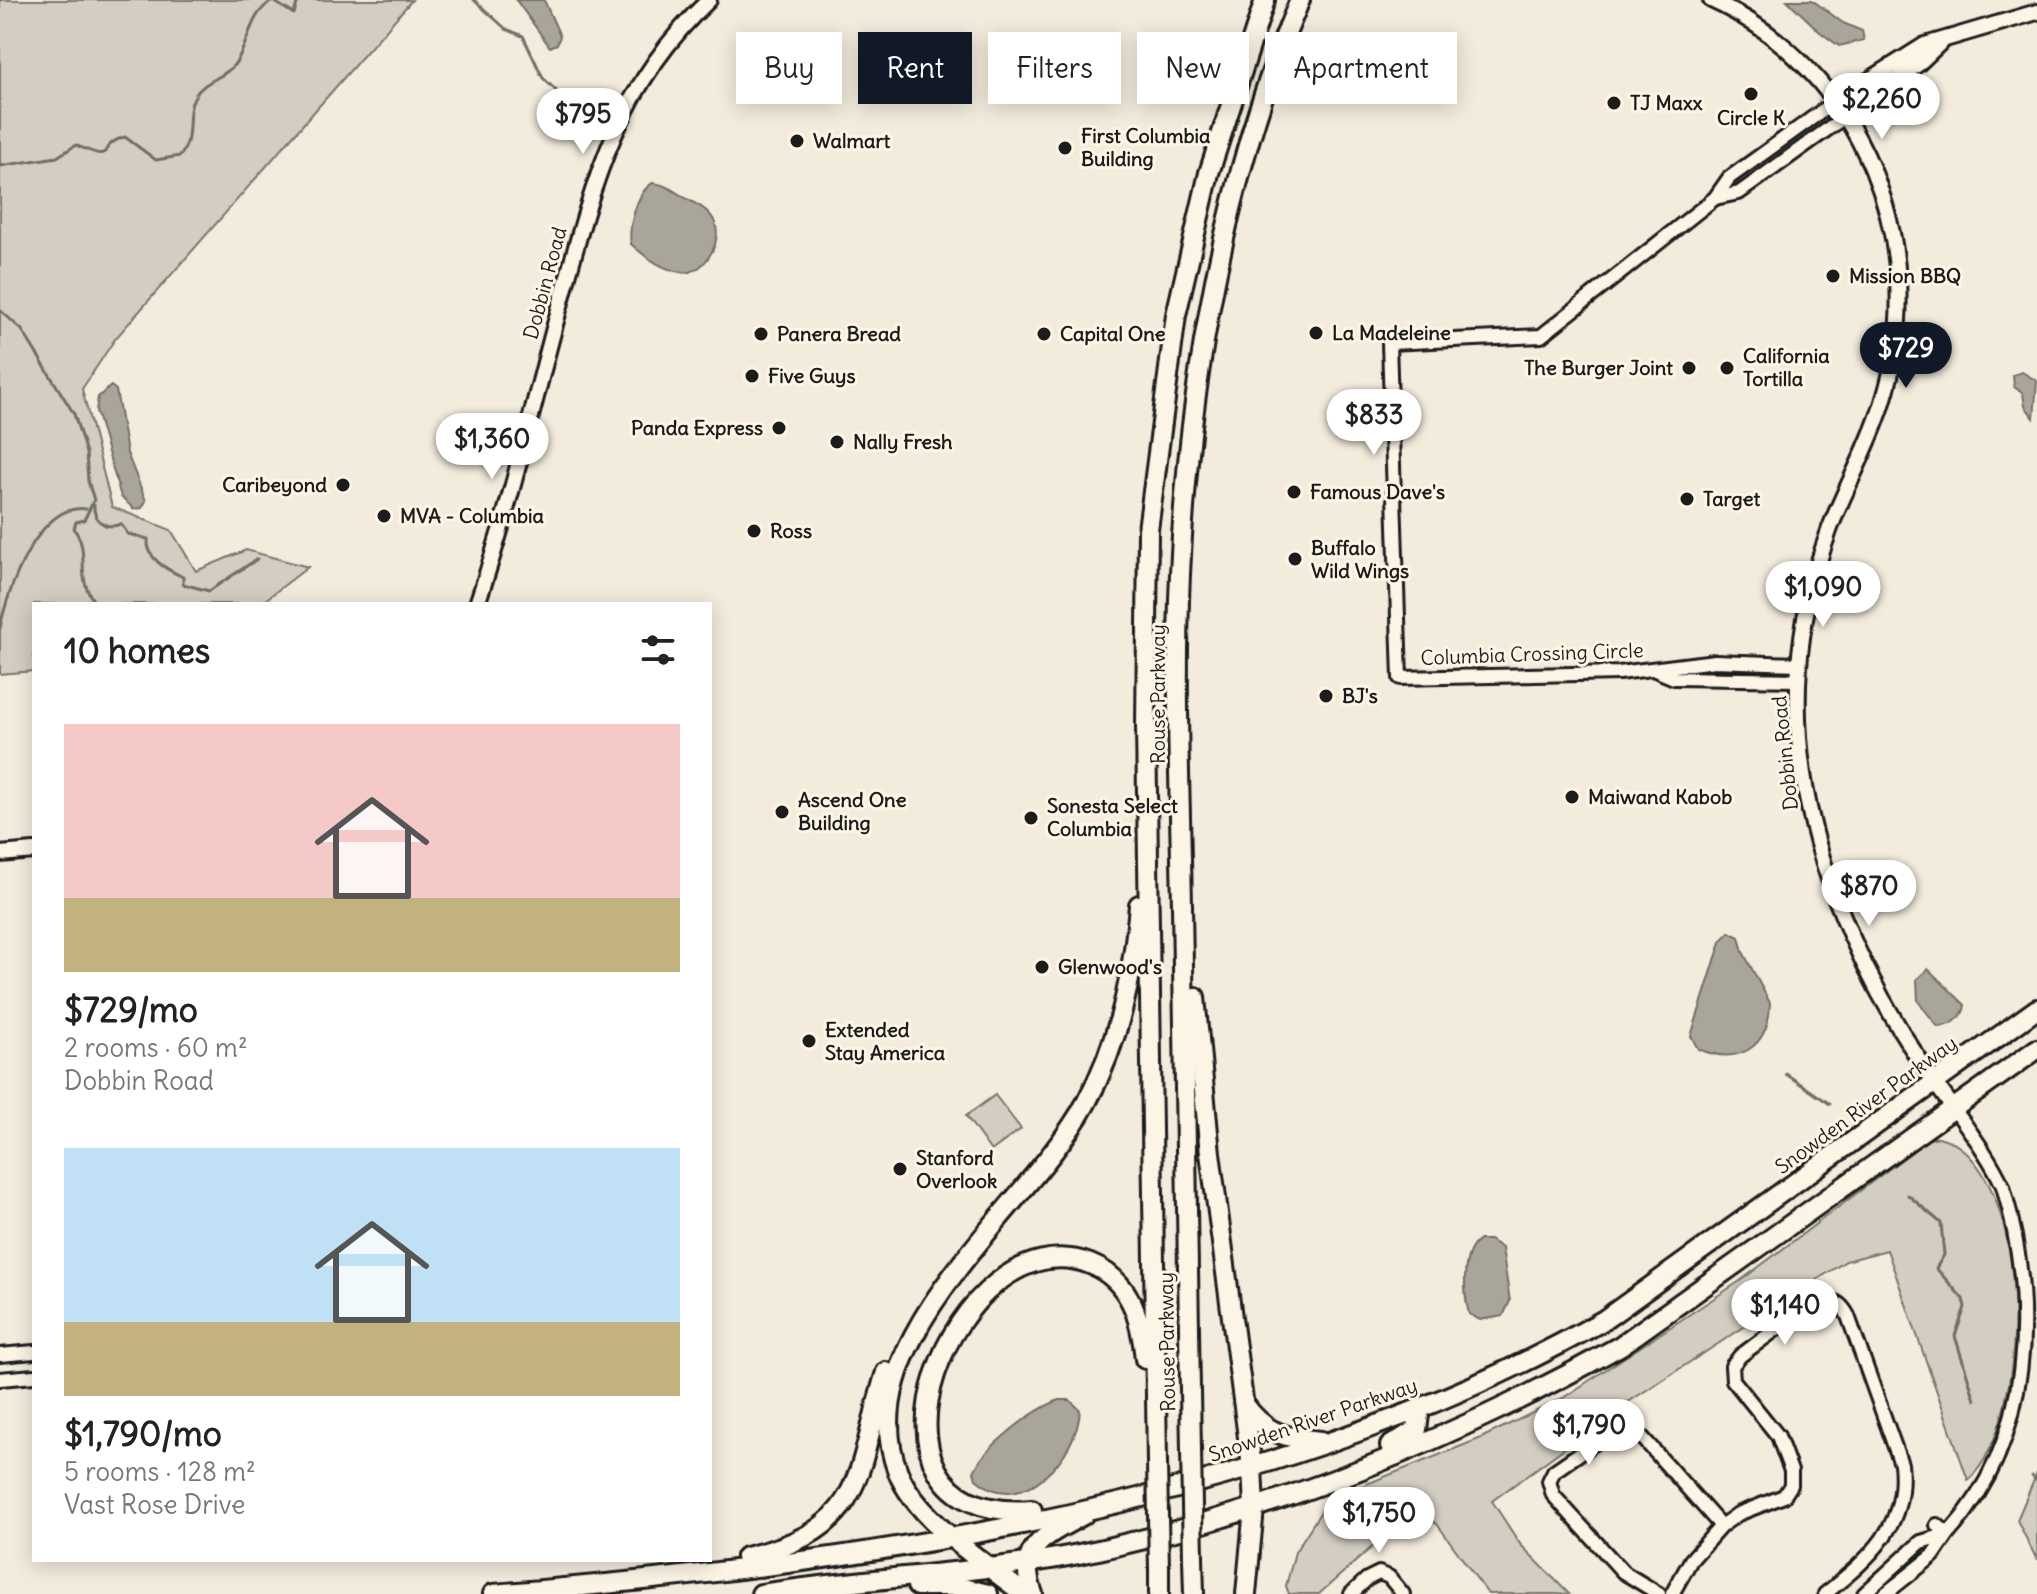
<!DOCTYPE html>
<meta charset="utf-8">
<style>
:root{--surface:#fff;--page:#f6f6f6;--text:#222;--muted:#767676;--accent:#111827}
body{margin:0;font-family:Delius,sans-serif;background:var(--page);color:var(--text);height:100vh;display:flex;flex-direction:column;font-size:30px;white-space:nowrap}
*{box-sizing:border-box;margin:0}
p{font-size:26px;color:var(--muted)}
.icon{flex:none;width:44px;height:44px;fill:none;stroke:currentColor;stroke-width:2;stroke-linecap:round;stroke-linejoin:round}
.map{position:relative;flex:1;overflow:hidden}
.details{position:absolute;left:32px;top:602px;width:680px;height:960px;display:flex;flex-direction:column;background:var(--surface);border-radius:0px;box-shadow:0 4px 20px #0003}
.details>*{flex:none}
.banner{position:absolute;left:736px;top:32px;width:760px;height:72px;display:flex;gap:16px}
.price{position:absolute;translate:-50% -68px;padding:0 18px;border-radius:28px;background:#fff;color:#222;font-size:26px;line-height:52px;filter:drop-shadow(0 2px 4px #0008)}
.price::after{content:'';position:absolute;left:50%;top:48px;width:24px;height:18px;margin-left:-12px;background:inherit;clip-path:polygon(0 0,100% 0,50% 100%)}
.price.on{background:var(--accent);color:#fff}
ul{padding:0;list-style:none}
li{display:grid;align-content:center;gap:16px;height:424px;padding:0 32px}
li span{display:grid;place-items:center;height:248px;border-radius:0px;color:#555}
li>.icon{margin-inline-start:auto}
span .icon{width:144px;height:144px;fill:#fffc;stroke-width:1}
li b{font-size:34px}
h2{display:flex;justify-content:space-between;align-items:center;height:96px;padding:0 32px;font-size:34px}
.pill{padding:0 28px;border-radius:0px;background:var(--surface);box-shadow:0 4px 20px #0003;font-size:28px;line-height:72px}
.pill.on{background:var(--accent);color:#fff}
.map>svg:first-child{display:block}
.green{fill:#d3cec1;stroke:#78756e;stroke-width:2}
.water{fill:#aaa59b;stroke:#716e68;stroke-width:2}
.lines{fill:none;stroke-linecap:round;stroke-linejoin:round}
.stream{stroke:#716e68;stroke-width:3}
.minor-casing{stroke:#1c1c1c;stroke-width:18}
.tertiary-casing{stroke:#1c1c1c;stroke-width:20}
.primary-casing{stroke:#1c1c1c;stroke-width:24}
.minor{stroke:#fcf5e5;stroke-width:12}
.tertiary{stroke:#fcf5e5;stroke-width:14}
.primary{stroke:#fcf5e5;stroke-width:18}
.primary-bridge-casing{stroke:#1c1c1c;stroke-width:24;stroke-linecap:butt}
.primary-bridge{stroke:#fcf5e5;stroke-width:18}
.poi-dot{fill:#1c1c1c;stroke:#fcf5e5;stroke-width:3}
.labels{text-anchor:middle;stroke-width:6;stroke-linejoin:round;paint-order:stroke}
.poi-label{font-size:20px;font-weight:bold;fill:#1c1c1c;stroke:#fcf5e5;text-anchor:start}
.street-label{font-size:20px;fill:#1c1c1c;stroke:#fcf5e5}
</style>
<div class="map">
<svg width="2037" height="1594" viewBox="0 0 2037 1594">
<rect width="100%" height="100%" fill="#f3ecdd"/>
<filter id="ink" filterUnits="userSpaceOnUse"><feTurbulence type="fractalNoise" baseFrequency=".0125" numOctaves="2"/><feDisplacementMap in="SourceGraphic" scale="16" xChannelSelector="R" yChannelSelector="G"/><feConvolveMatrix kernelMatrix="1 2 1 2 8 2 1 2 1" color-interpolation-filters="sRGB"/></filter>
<g filter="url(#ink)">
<g class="green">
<path d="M0,0H412L115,339L82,389L112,507L171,530L196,571L246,550L308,567L260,604H34V671L0,674Z"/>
<path d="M995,1095L1021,1129L991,1151L966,1116Z"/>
<path d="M1939,1137C2034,1163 2034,1421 1968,1480L1887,1250L1846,1261L1619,1408L1492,1501L1520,1544L1569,1594H1488L1437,1524L1419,1514L1404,1530L1389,1532L1319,1594H1289L1286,1586L1295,1552L1329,1499L1479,1439L1563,1398L1740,1281L1929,1139Z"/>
<path d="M2037,1473V1560L2017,1520Z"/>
</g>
<g class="water">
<path d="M516,0H544L560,36L557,44L550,47Z"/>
<path d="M1787,0H1812L1843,23L1862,31L1864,40L1839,46L1820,32Z"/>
<path d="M653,183C666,184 677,193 687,199C698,205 711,211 715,223C723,242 703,277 680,272C662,269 644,256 631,244C628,227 637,191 653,183Z"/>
<path d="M2022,372L2037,381L2034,418L2025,406L2023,393L2014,387L2013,375Z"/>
<path d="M111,386L116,390L127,453L146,501L142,508L134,509L121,497L96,411L98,397Z"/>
<path d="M1729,932L1739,937L1743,952L1770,1003C1769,1048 1739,1066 1698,1049L1691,1036L1721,942Z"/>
<path d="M1928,969L1965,1005C1964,1018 1950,1026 1938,1027L1918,1001L1917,979Z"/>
<path d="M1480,1240H1490L1502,1248L1510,1301L1503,1316L1480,1320L1469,1314C1464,1295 1460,1251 1480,1240Z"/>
<path d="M1060,1400H1070L1080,1410C1078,1455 1022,1520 976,1479L974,1472C983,1448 1035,1408 1060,1400Z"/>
</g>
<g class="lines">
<g class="stream">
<path d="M474,0L506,29L523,36L543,78L570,104"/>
<path d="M0,166L57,157L76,145C119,165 94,145 125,137L156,160L180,156C195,138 184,115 195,96C204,80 223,79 234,65C249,46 249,12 273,1L294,14L298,0"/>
<path d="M0,310L22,330L74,414L86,453L88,481L94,500L84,520L76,522L74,529C92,553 73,576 96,604"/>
<path d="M94,505C93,521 106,530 121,524L128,534L148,539C146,559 166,569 183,577V584L209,591L257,559"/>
<path d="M0,628C7,592 38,502 86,509"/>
<path d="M1786,1074L1830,1104"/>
<path d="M1908,1195L1941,1223L1944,1255L1936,1268L1963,1299L1965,1307L1955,1336L1975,1400"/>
<path d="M2032,1476L2037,1481"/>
</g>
<defs>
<g id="minor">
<path d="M1715,198L1739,193L1846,116"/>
<path d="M1799,664L1715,661L1619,673L1400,678L1389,343L1541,336L1715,198L1729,178L1836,101"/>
<path d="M1655,670L1674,678L1798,680"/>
<path d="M0,1355L34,1352"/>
<path d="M0,1379L34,1376"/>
<path d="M1937,1525L1948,1534C2034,1439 2037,1304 2003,1186C1990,1158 1972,1134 1954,1109"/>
<path d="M1351,1594L1367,1579L1379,1573L1389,1577L1403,1594"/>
<path d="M1659,1594L1623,1572L1553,1495L1549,1481L1554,1471L1618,1427L1630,1428L1641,1436L1721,1526"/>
<path d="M1672,1594L1691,1560L1721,1526L1738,1514L1784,1496L1791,1485V1471L1778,1436L1733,1380L1732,1366L1740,1356C1757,1344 1811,1300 1829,1301C1839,1301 1844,1308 1848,1316L1901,1464C1908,1527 1869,1558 1825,1594"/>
<path d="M1864,1594L1921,1542L1948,1534L1933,1556L1885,1594"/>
</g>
<g id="tertiary">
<path d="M1711,0C1863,69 1932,247 1883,402C1870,445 1846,486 1830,528C1814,572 1802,620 1799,667C1787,826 1860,984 1954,1109"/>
<path d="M1836,101L1925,45L2037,12"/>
<path d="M1846,116L1918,64L1940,43"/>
<path d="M477,604C510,507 533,405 560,306C592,187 616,87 709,0"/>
<path d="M0,854L34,851"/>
</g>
<g id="primary">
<path d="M1195,997L1210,1153L1252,1467L1254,1508L1246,1594"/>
<path d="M1244,1404C1265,1434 1286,1438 1321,1441"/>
<path d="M1390,1446L1417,1429L1420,1408"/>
<path d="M1191,1451C1188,1269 1185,1087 1182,906C1180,795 1175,684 1180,574C1188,388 1225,172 1300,0"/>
<path d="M1157,1462L1146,727L1148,530L1176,315L1209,173L1265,0"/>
<path d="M1032,1510C830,1525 957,1213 1090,1264C1131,1280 1141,1320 1145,1359"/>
<path d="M746,1557C869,1529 855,1472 886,1372"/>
<path d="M1193,1558L1194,1594"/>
<path d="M1159,1569V1594"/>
<path d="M917,1586H955L988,1594"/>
<path d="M493,1594C862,1564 1279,1505 1604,1320L2037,1009"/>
<path d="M761,1594C874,1576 991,1574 1103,1549C1284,1508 1458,1437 1620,1346L2037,1049"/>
<path d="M1024,1594C984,1562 917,1520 898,1472C846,1340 1029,1208 1086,1103C1120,1041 1133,974 1139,905"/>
<path d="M1033,1594C1015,1546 1046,1536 1083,1515"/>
</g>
</defs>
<use href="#minor" class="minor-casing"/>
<use href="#tertiary" class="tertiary-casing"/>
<use href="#primary" class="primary-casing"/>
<use href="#minor" class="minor"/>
<use href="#tertiary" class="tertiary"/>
<use href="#primary" class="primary"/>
<defs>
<g id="primary-bridge">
<path d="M1191,1451L1193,1558"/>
<path d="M1157,1462L1159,1569"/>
</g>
</defs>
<use href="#primary-bridge" class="primary-bridge-casing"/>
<use href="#primary-bridge" class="primary-bridge"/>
</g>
</g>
<g class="poi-dot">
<circle cx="1751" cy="94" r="8"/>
<circle cx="1614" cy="103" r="8"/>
<circle cx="797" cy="141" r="8"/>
<circle cx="1065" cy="148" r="8"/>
<circle cx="1833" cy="276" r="8"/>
<circle cx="1316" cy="333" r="8"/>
<circle cx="761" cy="334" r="8"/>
<circle cx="1044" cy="334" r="8"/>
<circle cx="1689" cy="368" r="8"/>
<circle cx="1727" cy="368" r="8"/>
<circle cx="752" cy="376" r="8"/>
<circle cx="779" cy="428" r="8"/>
<circle cx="837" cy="442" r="8"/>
<circle cx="343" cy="485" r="8"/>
<circle cx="1294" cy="492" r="8"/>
<circle cx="1687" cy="499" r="8"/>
<circle cx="384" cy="516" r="8"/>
<circle cx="754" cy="531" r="8"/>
<circle cx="1295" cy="559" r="8"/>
<circle cx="1326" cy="696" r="8"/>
<circle cx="1572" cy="797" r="8"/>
<circle cx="782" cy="812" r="8"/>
<circle cx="1031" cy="818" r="8"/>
<circle cx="1042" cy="967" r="8"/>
<circle cx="809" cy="1041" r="8"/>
<circle cx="900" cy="1169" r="8"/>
</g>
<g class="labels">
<g class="poi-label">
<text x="1630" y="110">TJ Maxx</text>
<text x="1751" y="125" text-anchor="middle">Circle K</text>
<text x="1081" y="143">First Columbia<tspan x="1081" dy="23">Building</tspan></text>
<text x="813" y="148">Walmart</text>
<text x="1849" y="283">Mission BBQ</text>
<text x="1332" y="340">La Madeleine</text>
<text x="777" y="341">Panera Bread</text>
<text x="1060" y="341">Capital One</text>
<text x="1743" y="363">California<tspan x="1743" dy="23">Tortilla</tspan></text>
<text x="1673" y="375" text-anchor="end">The Burger Joint</text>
<text x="768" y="383">Five Guys</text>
<text x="763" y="435" text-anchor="end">Panda Express</text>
<text x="853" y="449">Nally Fresh</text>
<text x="327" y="492" text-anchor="end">Caribeyond</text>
<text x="1310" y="499">Famous Dave's</text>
<text x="1703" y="506">Target</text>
<text x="400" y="523">MVA - Columbia</text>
<text x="770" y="538">Ross</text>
<text x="1311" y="555">Buffalo<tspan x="1311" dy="23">Wild Wings</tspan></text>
<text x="1342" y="703">BJ's</text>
<text x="1588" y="804">Maiwand Kabob</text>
<text x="798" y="807">Ascend One<tspan x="798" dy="23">Building</tspan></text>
<text x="1047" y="813">Sonesta Select<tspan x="1047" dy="23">Columbia</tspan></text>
<text x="1058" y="974">Glenwood's</text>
<text x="825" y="1037">Extended<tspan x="825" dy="23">Stay America</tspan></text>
<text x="916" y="1165">Stanford<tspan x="916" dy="23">Overlook</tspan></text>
</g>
<g class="street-label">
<text transform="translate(545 283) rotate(-75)" y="7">Dobbin Road</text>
<text transform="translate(1532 654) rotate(-2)" y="7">Columbia Crossing Circle</text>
<text transform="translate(1158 694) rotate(-90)" y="7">Rouse Parkway</text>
<text transform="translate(1785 753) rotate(-96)" y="7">Dobbin Road</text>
<text transform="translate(1866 1105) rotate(-36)" y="7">Snowden River Parkway</text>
<text transform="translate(1167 1342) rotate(-91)" y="7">Rouse Parkway</text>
<text transform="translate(1313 1420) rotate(-19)" y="7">Snowden River Parkway</text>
</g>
</g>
</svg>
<b class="price" style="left:1882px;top:141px">$2,260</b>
<b class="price" style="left:583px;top:156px">$795</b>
<b class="price on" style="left:1906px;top:390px">$729</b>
<b class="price" style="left:1374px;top:457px">$833</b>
<b class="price" style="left:492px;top:481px">$1,360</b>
<b class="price" style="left:1823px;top:629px">$1,090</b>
<b class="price" style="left:1869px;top:928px">$870</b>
<b class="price" style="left:1785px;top:1347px">$1,140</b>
<b class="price" style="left:1589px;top:1467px">$1,790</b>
<b class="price" style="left:1379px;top:1555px">$1,750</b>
<div class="banner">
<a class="pill">Buy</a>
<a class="pill on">Rent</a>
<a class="pill">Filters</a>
<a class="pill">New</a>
<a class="pill">Apartment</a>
</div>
<section class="details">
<h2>10 homes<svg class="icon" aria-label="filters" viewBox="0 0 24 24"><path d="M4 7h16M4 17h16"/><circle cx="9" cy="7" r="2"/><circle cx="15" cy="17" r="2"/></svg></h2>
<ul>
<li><span style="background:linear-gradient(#f6c9c9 70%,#c2b280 0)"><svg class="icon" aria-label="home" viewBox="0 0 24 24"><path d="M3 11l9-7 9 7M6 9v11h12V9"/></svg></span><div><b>$729/mo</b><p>2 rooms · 60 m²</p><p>Dobbin Road</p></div></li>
<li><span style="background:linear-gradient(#bfe0f5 70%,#c2b280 0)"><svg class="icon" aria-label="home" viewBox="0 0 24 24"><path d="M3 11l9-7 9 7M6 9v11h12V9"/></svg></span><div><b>$1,790/mo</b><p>5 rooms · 128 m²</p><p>Vast Rose Drive</p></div></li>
</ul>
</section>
</div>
